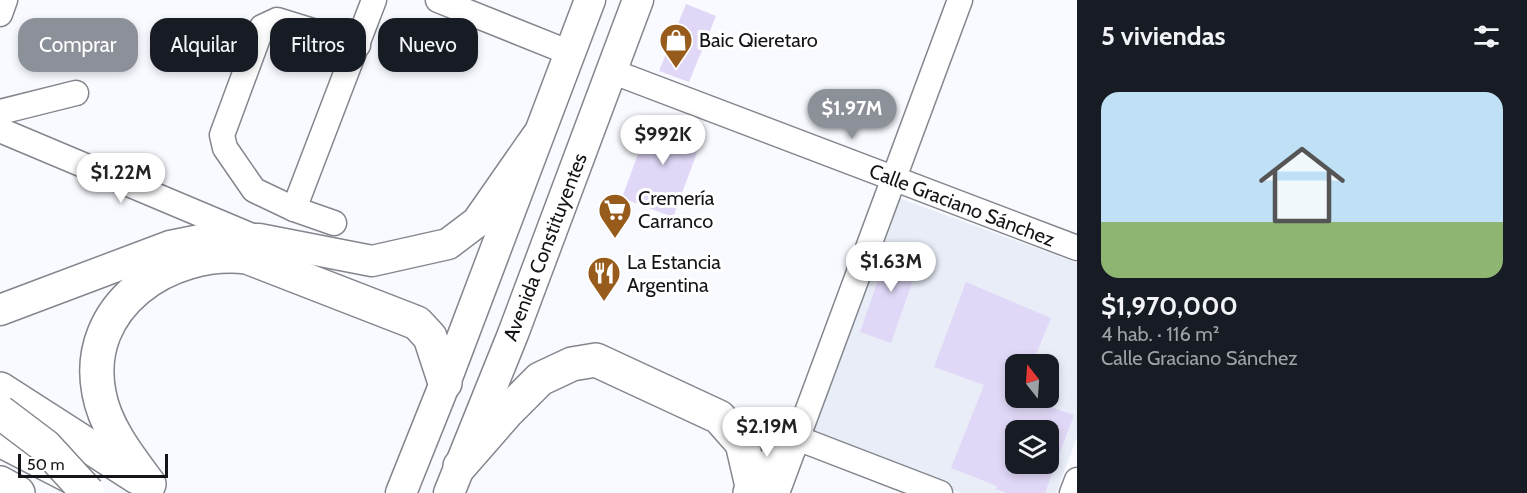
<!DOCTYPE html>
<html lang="es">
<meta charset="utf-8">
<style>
:root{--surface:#171b24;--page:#20242c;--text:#f1f3f6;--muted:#9ea1a6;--accent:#8c9099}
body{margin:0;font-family:Cabin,sans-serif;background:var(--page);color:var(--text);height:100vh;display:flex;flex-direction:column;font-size:22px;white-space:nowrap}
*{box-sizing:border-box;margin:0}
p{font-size:20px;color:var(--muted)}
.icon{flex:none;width:33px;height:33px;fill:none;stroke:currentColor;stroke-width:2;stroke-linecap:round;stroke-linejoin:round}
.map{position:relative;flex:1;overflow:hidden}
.sheet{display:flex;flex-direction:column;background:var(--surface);width:450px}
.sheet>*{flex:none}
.guide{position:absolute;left:18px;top:18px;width:570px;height:54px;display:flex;gap:12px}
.needle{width:39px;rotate:343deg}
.buttons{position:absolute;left:1005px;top:354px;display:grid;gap:12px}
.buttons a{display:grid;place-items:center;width:54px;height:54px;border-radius:12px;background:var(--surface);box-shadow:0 3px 9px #0003;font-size:30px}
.scale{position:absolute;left:18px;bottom:15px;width:150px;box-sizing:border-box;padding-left:6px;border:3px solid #141518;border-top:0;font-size:16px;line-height:21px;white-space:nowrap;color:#141518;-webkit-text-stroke:4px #fff;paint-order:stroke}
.price{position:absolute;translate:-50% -51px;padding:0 14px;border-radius:21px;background:#fff;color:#222;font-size:20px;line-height:39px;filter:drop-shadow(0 2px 3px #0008)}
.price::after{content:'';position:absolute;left:50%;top:36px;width:18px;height:14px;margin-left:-9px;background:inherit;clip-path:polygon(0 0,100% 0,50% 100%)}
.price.on{background:var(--accent);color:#fff}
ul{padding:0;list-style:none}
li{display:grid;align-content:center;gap:12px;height:318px;padding:0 24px}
li span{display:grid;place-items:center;height:186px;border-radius:18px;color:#555}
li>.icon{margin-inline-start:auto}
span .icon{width:108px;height:108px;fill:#fffc;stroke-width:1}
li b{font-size:26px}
h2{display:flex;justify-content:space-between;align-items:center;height:72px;padding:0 24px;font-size:26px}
.tag{padding:0 21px;border-radius:18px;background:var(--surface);box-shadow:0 3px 9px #0003;font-size:21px;line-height:54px}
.tag.on{background:var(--accent);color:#fff}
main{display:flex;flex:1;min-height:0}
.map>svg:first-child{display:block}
.built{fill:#e8edf8;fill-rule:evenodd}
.building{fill:#e1d8f7;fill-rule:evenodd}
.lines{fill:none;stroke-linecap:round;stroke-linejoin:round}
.minor-casing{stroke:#83868d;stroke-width:27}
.major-casing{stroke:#83868d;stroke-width:33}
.highway-casing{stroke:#83868d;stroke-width:36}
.minor{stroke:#fff;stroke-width:24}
.major{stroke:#fff;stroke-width:30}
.highway{stroke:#fff;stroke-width:33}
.highway-bridge-casing{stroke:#83868d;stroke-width:36;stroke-linecap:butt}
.highway-bridge{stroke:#fff;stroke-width:33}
.labels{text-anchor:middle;stroke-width:6;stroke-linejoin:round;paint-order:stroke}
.poi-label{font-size:20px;fill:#141518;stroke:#fff;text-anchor:start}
.street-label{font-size:20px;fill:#141518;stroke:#fff}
</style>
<main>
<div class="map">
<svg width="1077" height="493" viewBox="0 0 1077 493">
<rect width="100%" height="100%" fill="#f8faff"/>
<path class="built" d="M899,198L1077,263V437L1056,493H961L810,438ZM1016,364H1048V398H1016ZM1016,430H1048V464H1016Z"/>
<g class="building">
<path d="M686,4L716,16L689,82L659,71Z"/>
<path d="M652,115L704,134L673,217L622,198Z"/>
<path d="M891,243L922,254L891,343L860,332Z"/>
<path d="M966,282L1051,318L1032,364H1016V398H1025L1074,415L1045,493H1007L996,489L997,486L951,468L984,385L934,367ZM1016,430H1048V464H1016Z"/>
</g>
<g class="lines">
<defs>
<g id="minor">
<path d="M438,0L570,53"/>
<path d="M0,14L5,0"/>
<path d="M611,71L1077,248"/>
<path d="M0,112L76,93"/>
<path d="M0,130L252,236"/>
<path d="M294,209L374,0"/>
<path d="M334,223L294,209L254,190L225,148L222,135L262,27L277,20L358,45"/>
<path d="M797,438L940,493"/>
<path d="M777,493L960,0"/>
<path d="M1072,493L1077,480"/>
</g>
<g id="major">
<path d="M0,310L170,246L210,238L259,239L372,261L448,244L477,222L537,136"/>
<path d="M401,493L445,383L590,0"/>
<path d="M449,493L513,334L638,0"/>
</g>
<g id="highway">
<path d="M0,389L137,477"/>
<path d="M0,440L70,476"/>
<path d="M460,466L508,411L540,379L572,364L596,360L719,417L742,443L752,486L750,493"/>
<path d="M0,483L18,493"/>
<path d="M149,484C129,457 105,427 99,393C82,306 169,248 247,257L417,323L430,337L445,383"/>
<path d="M752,486L797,438"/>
</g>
</defs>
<use href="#minor" class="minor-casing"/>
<use href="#major" class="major-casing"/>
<use href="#highway" class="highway-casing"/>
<use href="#minor" class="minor"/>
<use href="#major" class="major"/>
<use href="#highway" class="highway"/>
<defs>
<path id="highway-bridge" d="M0,412L45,446L88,493"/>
</defs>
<use href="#highway-bridge" class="highway-bridge-casing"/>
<use href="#highway-bridge" class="highway-bridge"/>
</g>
<defs>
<symbol id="shop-pin" viewBox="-11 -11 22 30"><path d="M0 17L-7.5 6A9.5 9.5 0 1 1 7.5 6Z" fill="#975c1b" stroke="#fff"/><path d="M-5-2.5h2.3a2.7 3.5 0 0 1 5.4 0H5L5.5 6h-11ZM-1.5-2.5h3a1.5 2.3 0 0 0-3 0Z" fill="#fff"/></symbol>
<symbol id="supermarket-pin" viewBox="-11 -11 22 30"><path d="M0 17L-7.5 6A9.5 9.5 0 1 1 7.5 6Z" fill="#975c1b" stroke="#fff"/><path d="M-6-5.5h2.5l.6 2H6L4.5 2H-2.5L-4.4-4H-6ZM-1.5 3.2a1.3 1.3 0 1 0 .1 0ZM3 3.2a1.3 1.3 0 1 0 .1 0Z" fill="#fff"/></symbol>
<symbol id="restaurant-pin" viewBox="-11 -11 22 30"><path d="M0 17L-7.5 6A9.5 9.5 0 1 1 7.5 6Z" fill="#975c1b" stroke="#fff"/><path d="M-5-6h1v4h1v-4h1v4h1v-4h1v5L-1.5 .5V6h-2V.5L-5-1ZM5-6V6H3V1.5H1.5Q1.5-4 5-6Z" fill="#fff"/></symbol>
</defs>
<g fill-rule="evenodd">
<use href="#shop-pin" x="657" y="21" width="38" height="52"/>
<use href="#supermarket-pin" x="596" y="191" width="38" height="52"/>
<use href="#restaurant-pin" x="585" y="254" width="38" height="52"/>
</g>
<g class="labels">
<g class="poi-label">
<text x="699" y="47">Baic Qieretaro</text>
<text x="638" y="205">Cremería<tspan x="638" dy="23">Carranco</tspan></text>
<text x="627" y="269">La Estancia<tspan x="627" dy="23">Argentina</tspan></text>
</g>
<g class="street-label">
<text transform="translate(962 205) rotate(21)" y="7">Calle Graciano Sánchez</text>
<text transform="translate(545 247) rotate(-69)" y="7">Avenida Constituyentes</text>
</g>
</g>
</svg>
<div class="buttons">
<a><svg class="needle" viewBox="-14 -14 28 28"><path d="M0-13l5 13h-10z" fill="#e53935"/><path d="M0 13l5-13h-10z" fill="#9ea1a6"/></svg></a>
<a><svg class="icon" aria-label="layers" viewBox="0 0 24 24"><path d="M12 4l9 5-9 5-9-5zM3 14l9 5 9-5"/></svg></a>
</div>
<div class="scale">50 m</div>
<b class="price on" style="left:852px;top:140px">$1.97M</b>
<b class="price" style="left:663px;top:166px">$992K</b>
<b class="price" style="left:121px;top:204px">$1.22M</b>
<b class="price" style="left:891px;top:293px">$1.63M</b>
<b class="price" style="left:767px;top:458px">$2.19M</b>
<div class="guide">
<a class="tag on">Comprar</a>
<a class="tag">Alquilar</a>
<a class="tag">Filtros</a>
<a class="tag">Nuevo</a>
</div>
</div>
<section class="sheet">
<h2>5 viviendas<svg class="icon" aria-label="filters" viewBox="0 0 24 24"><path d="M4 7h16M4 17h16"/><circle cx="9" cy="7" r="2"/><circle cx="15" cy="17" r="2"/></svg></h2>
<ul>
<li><span style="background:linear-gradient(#bfe0f5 70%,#8fb573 0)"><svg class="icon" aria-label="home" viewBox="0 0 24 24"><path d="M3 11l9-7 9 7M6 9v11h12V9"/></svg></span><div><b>$1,970,000</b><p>4 hab. · 116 m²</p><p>Calle Graciano Sánchez</p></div></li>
</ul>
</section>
</main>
